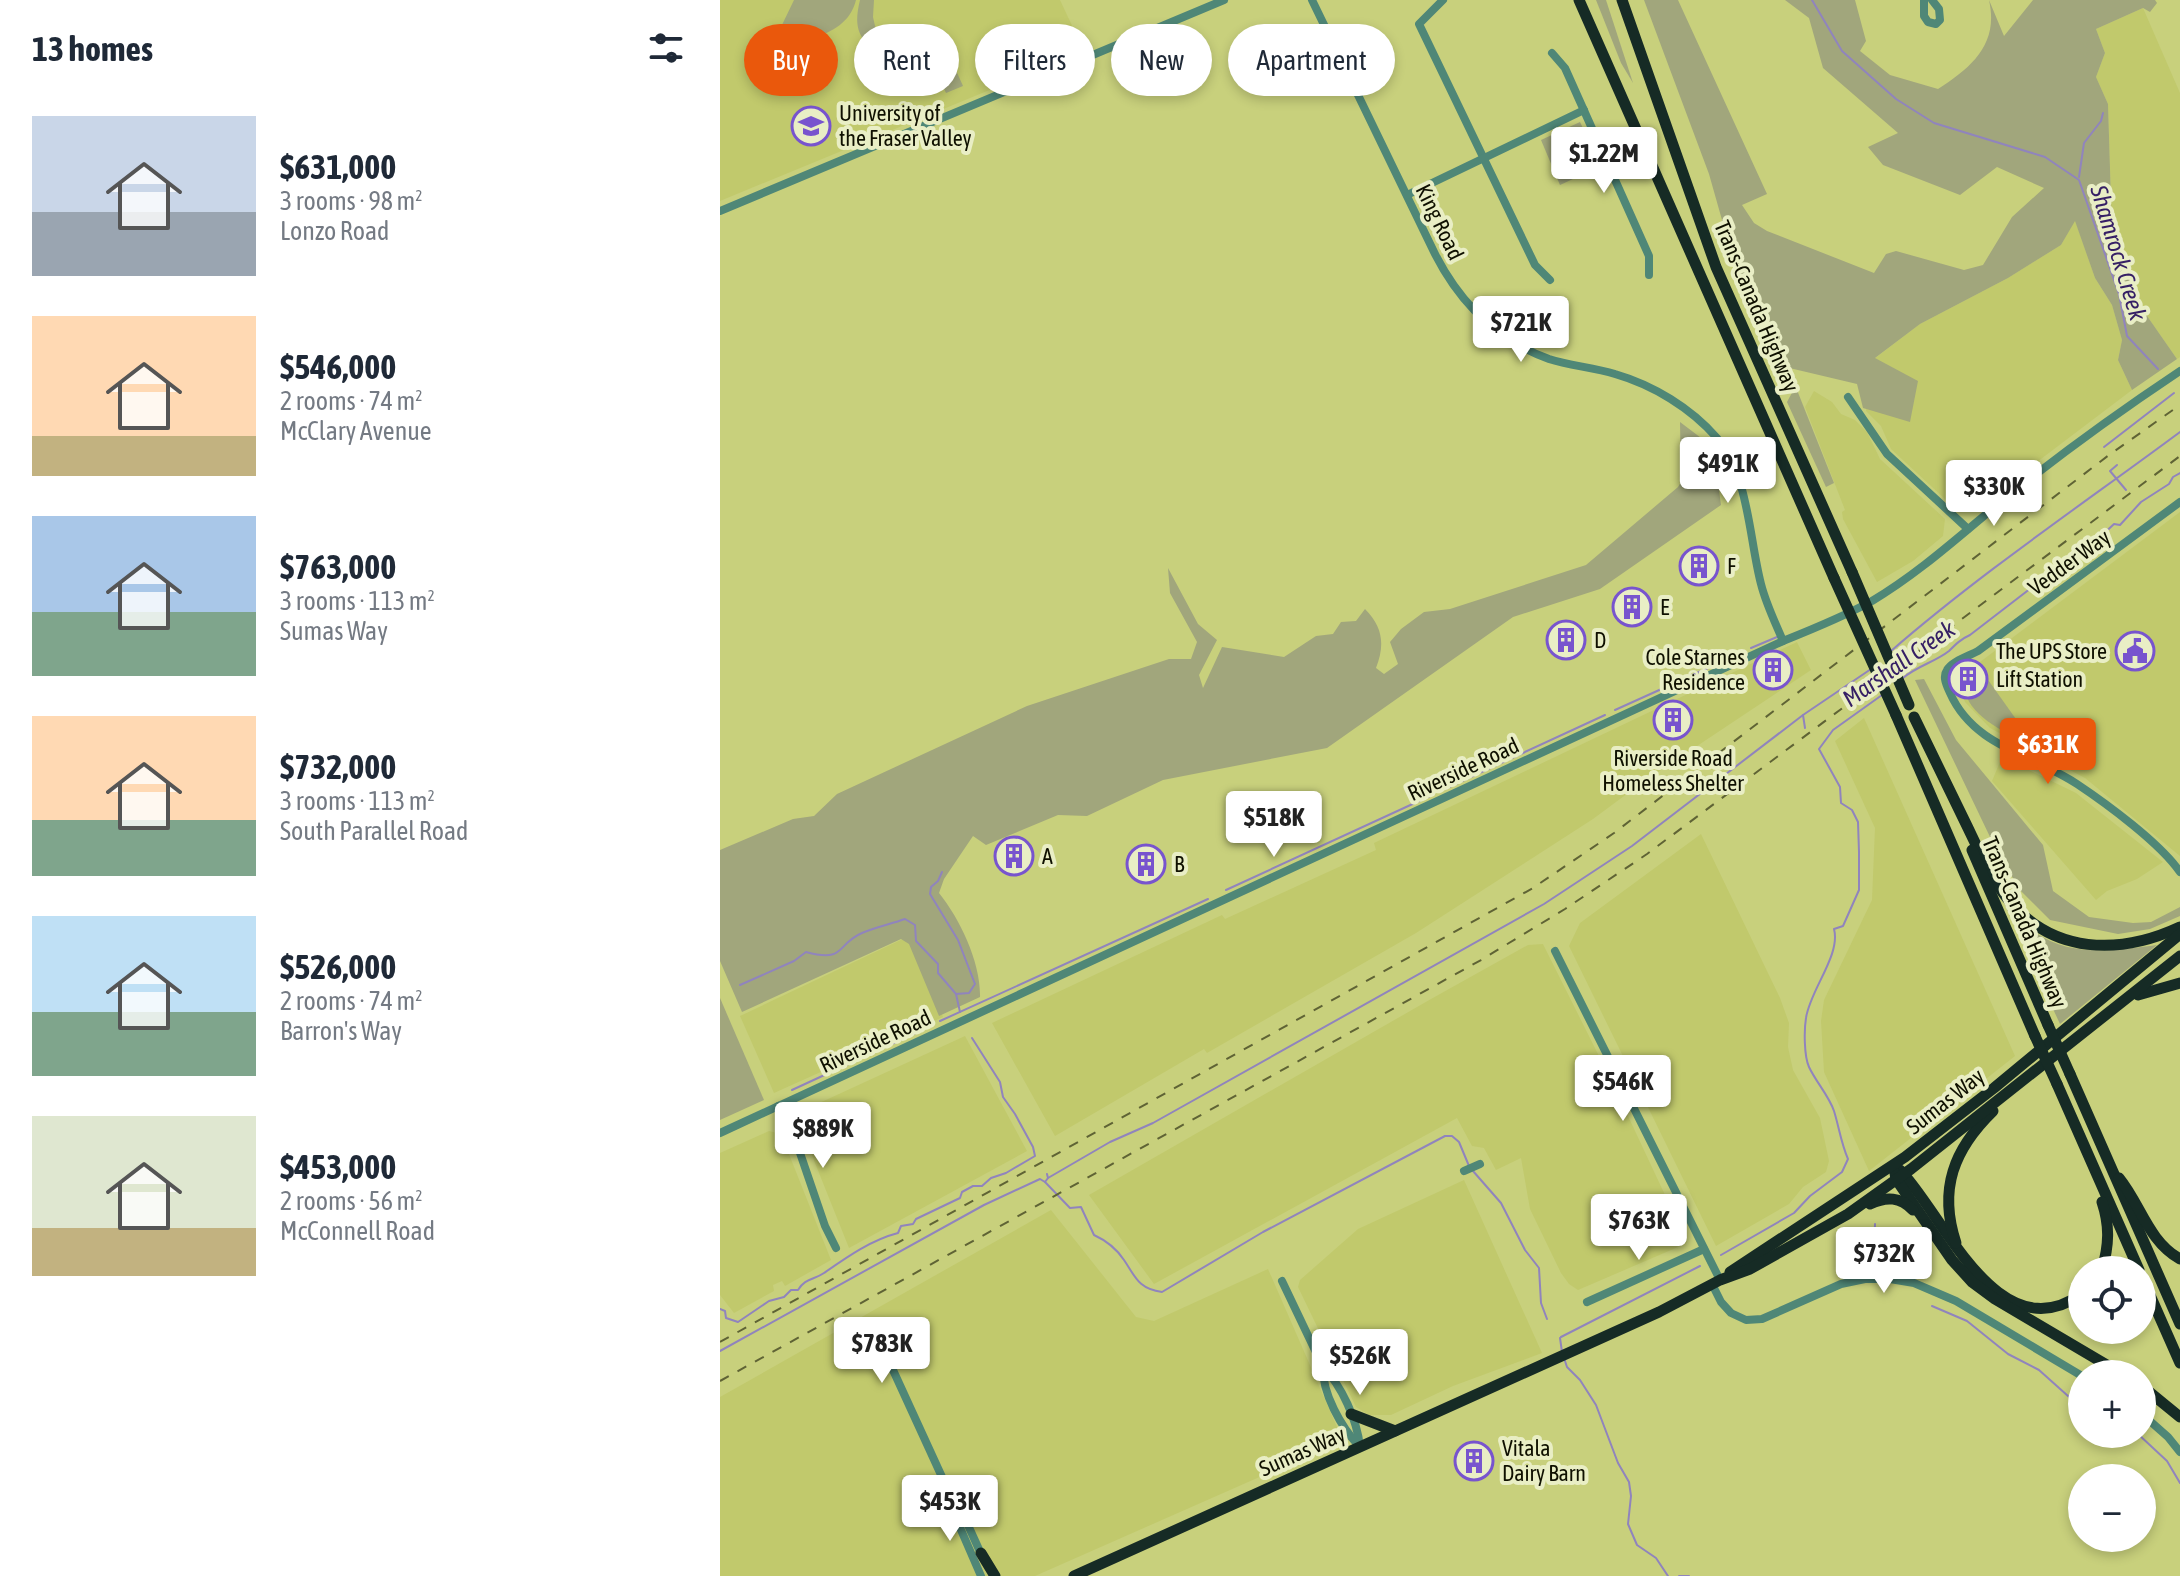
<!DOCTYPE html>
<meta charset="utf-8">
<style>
:root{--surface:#fff;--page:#f6f6f7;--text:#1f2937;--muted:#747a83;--accent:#ea580c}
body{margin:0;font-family:"Asap Condensed",sans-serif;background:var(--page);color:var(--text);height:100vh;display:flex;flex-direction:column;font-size:30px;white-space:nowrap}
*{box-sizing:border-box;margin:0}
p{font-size:26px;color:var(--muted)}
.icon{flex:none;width:44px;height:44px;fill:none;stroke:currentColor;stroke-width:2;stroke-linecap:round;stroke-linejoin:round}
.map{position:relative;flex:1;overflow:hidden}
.details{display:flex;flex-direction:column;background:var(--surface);width:720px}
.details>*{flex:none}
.banner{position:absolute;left:24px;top:24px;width:760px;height:72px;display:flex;gap:16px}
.fabs{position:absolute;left:1348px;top:1256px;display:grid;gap:16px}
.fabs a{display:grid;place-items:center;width:88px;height:88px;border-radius:50%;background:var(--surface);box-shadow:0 4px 12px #0003;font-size:40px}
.price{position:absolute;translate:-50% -68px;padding:0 18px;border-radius:8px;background:#fff;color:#222;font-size:26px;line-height:52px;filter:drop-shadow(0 2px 4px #0008)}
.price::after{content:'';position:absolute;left:50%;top:48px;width:24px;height:18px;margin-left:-12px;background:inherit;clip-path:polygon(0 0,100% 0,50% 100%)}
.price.on{background:var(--accent);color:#fff}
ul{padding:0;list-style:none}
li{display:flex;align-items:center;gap:24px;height:200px;padding:0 32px}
li span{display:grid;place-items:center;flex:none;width:224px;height:160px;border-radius:0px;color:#555}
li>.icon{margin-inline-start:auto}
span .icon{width:96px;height:96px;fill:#fffc;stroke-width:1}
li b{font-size:34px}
h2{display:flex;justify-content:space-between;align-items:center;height:96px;padding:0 32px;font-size:34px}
.tag{padding:0 28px;border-radius:36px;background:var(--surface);box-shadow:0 4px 12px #0003;font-size:28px;line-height:72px}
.tag.on{background:var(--accent);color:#fff}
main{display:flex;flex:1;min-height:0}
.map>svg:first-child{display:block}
.built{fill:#c1c96c}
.green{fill:#a1a67c}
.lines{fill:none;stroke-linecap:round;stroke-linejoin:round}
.stream{stroke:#9084bd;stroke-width:2}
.minor{stroke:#4f8777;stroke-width:8}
.highway{stroke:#162b25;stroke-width:11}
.rail{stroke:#5f6335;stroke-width:2;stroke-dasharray:10 10;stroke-linecap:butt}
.highway-bridge{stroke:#162b25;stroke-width:11}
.labels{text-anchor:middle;stroke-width:8;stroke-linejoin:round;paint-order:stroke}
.poi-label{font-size:22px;fill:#0f1000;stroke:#e9eec5;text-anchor:start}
.street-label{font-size:22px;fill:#0f1000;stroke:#e9eec5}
.water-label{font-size:24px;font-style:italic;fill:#362065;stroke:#e9eec5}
</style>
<main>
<section class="details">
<h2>13 homes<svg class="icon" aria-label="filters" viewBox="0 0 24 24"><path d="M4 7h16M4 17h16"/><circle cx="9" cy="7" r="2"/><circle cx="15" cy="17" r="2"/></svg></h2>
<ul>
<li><span style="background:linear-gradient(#c9d6e8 60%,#9aa5b1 0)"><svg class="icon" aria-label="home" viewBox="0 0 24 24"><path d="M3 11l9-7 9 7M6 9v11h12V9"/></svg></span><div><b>$631,000</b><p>3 rooms · 98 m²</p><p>Lonzo Road</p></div></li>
<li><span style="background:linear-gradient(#ffd9b3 75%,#c2b280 0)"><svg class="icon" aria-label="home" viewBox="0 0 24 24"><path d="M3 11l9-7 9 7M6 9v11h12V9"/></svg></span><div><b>$546,000</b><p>2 rooms · 74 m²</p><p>McClary Avenue</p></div></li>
<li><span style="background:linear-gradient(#a9c7e8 60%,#7fa58c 0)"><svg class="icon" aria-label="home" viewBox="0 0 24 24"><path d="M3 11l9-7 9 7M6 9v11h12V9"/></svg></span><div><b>$763,000</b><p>3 rooms · 113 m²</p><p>Sumas Way</p></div></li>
<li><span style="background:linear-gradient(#ffd9b3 65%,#7fa58c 0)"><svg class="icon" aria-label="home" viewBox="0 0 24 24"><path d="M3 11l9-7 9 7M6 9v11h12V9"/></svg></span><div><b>$732,000</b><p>3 rooms · 113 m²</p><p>South Parallel Road</p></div></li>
<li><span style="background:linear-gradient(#bfe0f5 60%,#7fa58c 0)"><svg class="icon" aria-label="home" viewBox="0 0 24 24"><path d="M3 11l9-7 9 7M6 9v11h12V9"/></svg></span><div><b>$526,000</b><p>2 rooms · 74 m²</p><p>Barron's Way</p></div></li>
<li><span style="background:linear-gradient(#dfe7d0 70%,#c2b280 0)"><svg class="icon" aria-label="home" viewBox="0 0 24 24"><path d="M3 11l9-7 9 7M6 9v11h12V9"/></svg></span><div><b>$453,000</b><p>2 rooms · 56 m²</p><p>McConnell Road</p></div></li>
</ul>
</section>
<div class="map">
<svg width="1460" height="1576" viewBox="0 0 1460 1576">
<rect width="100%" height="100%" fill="#c8d07c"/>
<g class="built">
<path d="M0,0H340L364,51L0,201Z"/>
<path d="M1423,8L1460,93V357L1457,359L1425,313L1392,233L1388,104L1376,77L1385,53L1376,29Z"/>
<path d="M1355,220L1375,278L1392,305L1402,340L1398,360L1412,390L1251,512H1239L1171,449L1161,426L1146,411L1154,359L1200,324L1288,278L1341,245Z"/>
<path d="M1094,391L1112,402L1121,414L1135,420L1147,432L1160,459L1225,519L1223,536L1193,561L1157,582L1123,519L1122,512L1125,510L1085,407Z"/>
<path d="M1460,512V856L1365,778L1270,728L1245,702L1236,678L1238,673L1260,662Z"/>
<path d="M1077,642L1091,670L923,782L873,819L696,933L487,1053L484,1049L335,1136L272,1023L502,915L505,919L656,850L654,843Z"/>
<path d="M1144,718L1295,1056L1149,1171L1104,1072L1101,1021L1104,1000L1152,900L1155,828L1115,741Z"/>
<path d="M1282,757L1356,793L1443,862L1417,879L1387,891L1376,900L1272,781Z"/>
<path d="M981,834L1060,998L1069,1023L1068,1047L1073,1070L1100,1118L1109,1161L1106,1172L1083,1187L1069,1204L996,1246L849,946L860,923Z"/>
<path d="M187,937L223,1017L54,1093L20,1016Z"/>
<path d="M823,944L893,1084L967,1242L965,1244L858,1290L849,1284L841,1273L810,1209L801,1158L776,1170L764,1148L752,1146L737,1118L434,1284L369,1195L711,999L808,945Z"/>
<path d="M245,1036L307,1151L129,1248L79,1123L82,1111Z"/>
<path d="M49,1131L61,1134L111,1260L65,1286L62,1281L53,1285L54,1291L14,1313L0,1295V1153Z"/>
<path d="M744,1180L822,1353L733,1386L671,1415H649L636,1407L578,1287L580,1280L638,1229Z"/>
<path d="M331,1210L416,1317L434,1321L548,1269L617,1427L612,1445L315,1576H0V1397Z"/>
</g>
<g class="green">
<path d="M74,0H136C130,23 113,31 92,39L87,32L80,37L67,36L61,27Z"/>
<path d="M140,0H154L153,17L157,35L153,37L162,58L159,60C142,37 132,33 140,0Z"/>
<path d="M876,0H886L913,83L901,63Z"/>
<path d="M924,0H958L1047,194L1022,205L1034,223L1047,231L1154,273L1166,254L1176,251L1244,270L1263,265L1292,217L1324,188L1277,167L1240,195L1163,165L1148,147L1178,133L1103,68L1089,18L1065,0H1135L1146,41L1140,51L1170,75L1218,89C1252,67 1279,44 1269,0L1284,36L1313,0H1435L1437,3L1430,12L1423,8L1376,29L1385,53L1376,77L1388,104L1392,233L1425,313L1457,359L1412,390L1398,360L1402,340L1392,305L1375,278L1355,221L1341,245L1288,278L1200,324L1155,358L1198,381L1190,422L1143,408L1137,384L1061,366L1037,331L1019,280L989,174Z"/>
<path d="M226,48L243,86L226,93L209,56Z"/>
<path d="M860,122L881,166L840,185L821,140Z"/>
<path d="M1074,389L1077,390L1114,483L1106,487L1067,402Z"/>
<path d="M960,422L993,447L1001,505L880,589L793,617L607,748L443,780L367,816L338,815L266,845L253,836L224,879L219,893C240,919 261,963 260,997L219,1016L189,944L181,939L22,1012L0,961V850L73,819L94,816L117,794L307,706L449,659H471L477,642L450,593L448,568L478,624L497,640L479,675L483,688L502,647L564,657L596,636L613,634L621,622L636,621L645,609C663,627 665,645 656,668L664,674L678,664L670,642L681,629L704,612L730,609L866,565L958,487L961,482Z"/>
<path d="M1266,677L1308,736L1305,742C1286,734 1244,712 1246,689Z"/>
<path d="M1204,679L1236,740L1323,845L1333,891L1369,917L1413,923L1431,922L1460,907V916L1430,929L1398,934L1330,920L1299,889L1271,839L1195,680Z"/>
<path d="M1284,903C1295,912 1305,924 1316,933C1352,958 1397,950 1437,945L1340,1024Z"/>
<path d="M0,998L44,1100L0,1120Z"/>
</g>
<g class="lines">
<g class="stream">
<path d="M1092,0L1122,51L1176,99L1214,123L1325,157L1359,180L1399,294L1407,336L1438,369"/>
<path d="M1359,177L1364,143L1381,121L1383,113"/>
<path d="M1384,447L1454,393"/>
<path d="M1397,465L1390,471L1406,490"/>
<path d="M1031,648L1057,637"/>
<path d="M1171,651C1262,572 1363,504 1460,432"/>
<path d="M994,665L1025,651"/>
<path d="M1183,678C1197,666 1215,662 1229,651C1236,644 1241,639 1250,635L1372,541L1377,540L1394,524L1400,525L1421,502L1449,484L1453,477L1460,473"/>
<path d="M895,710L988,668"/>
<path d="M1085,728L1083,715L1151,669"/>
<path d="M725,789L885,715"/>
<path d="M222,872L218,881L211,887L210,894L238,940L255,984L249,993L236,994"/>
<path d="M506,890L710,796"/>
<path d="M20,985L74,961L86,952C126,963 116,944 142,933C156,927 171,924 185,919L195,925L196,941L218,964V973L236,994L240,1012"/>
<path d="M220,1021L488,899"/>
<path d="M72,1090L204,1029"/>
<path d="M753,1171L781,1203L805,1250L819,1268L821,1303L827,1319"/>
<path d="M327,1174L328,1178L325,1182L350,1208L361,1207L374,1235C385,1240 396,1248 404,1260C415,1276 418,1289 442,1292L543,1232L725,1136H732L739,1142L749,1166"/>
<path d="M328,1178L390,1142L433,1123L824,904L912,846L1083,715"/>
<path d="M1155,1224L1154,1247L1165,1267"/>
<path d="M1001,1255L1074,1213L1090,1196L1122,1172L1128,1159C1121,1143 1119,1127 1114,1111C1109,1096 1096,1082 1089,1067C1084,1056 1084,1030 1086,1018C1090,990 1121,955 1114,929L1123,926L1139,890V852L1138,822L1132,810L1121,803L1120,787L1099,749L1113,730L1162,695"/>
<path d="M1212,1306L1247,1321L1288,1354L1319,1370L1348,1396L1362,1402"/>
<path d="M0,1309L5,1311L6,1318L18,1322L49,1301L64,1297L71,1290H78C85,1278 94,1280 104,1273C127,1257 151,1240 178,1233L181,1226L193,1224L196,1219L240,1198L242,1192L253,1186H262L271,1178L286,1173L315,1156L313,1147L295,1114L283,1097L280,1082L252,1038"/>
<path d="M841,1337L980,1266"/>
<path d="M840,1338L842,1352"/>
<path d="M0,1351L264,1205L320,1179L325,1182"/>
<path d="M844,1358L847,1367L860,1380L876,1405L898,1463L909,1482L911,1496L908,1524L917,1545L936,1558L948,1576"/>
<path d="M1418,1434L1447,1461L1460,1483"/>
<path d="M959,1576H969"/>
</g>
<g class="minor">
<path d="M592,0L715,254C740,303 777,340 829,359C850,366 873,367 895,374C933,385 971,408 997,438C1029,476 1029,538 1041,584C1046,604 1055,622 1063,641"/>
<path d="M723,0L699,24L815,265L830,280"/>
<path d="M1204,0V16L1208,22L1216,24L1220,20L1219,9L1212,0"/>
<path d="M832,53L845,68L929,256V275"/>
<path d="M687,195L864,110"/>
<path d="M0,211L504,0"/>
<path d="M1128,397L1167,454L1248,529"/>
<path d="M1460,502L1258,651C1249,656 1232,661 1227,670C1222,677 1227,686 1230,693C1254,747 1312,754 1357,784C1387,804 1440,843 1460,872"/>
<path d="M835,951L1000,1280"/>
<path d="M58,1106L79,1150L105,1226L116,1248"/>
<path d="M0,1133L1063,641C1093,629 1123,617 1152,601C1206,569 1252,524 1302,485C1353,445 1406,407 1460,371"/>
<path d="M744,1171L760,1164"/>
<path d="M562,1281L603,1367C622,1386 637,1420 640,1447"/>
<path d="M992,1284L1001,1302L1011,1313L1026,1320L1042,1319L1121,1284L1145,1279H1170L1194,1283L1236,1301L1362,1376"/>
<path d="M867,1302L984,1249"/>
<path d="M151,1322L233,1501L242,1512L262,1556"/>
<path d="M603,1367C602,1393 621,1427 639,1446"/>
<path d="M1422,1414L1448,1437L1460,1452"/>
<path d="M233,1502L235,1516L261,1576"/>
</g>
<g class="highway">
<path d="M859,0L1114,578"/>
<path d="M902,0L996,267L1132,572"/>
<path d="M1176,715L1315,1036"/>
<path d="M1194,717C1212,754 1230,791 1248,828C1259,851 1271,878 1287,898C1332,955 1400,955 1460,927"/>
<path d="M1252,850L1328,1025"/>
<path d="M1418,995L1460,983"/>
<path d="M1350,1074L1460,1324"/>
<path d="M1337,1084L1419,1270"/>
<path d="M1180,1170C1224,1215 1277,1353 1362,1294"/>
<path d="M1175,1173L1176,1179L1232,1260L1252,1282L1275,1299L1402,1374"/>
<path d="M1399,1178C1421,1205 1428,1241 1460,1259"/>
<path d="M1382,1202C1390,1226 1389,1245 1382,1270"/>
<path d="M1150,1204C1167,1196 1180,1197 1193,1210"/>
<path d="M1236,1243C1218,1189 1234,1149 1273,1111"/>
<path d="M1010,1272L1185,1157L1274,1088L1460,934"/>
<path d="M1422,1277L1460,1363"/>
<path d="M1422,1386L1460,1417"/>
<path d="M631,1414L675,1431"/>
<path d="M261,1553L275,1576"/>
<path d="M354,1576L939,1312L1000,1280L1030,1269L1128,1214L1191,1169L1460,956"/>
</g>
<g class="rail">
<path d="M0,1342L813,888L894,833L1389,455L1460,405"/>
<path d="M0,1381L761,960L845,909L927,854L1460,456"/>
</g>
<g class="highway-bridge">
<path d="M1132,572L1189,705"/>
<path d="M1114,578L1176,715"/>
<path d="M1328,1025L1350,1074"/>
<path d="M1315,1036L1337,1084"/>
</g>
</g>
<defs>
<symbol id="university-ring" viewBox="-11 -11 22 22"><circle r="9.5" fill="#e9eec5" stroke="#7854ce" stroke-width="1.5"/><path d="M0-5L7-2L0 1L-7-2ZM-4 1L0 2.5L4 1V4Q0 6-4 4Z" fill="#7854ce"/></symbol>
<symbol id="building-ring" viewBox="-11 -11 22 22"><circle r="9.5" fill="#e9eec5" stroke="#7854ce" stroke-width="1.5"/><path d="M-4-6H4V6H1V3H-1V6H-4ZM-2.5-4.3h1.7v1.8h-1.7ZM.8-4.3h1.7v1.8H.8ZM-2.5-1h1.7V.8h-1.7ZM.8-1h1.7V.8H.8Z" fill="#7854ce"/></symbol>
<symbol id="civic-ring" viewBox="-11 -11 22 22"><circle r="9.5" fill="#e9eec5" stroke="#7854ce" stroke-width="1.5"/><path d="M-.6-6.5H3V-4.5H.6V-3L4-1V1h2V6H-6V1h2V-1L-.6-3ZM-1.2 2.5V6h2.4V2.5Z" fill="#7854ce"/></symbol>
</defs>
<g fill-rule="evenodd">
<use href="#university-ring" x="69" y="104" width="44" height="44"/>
<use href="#building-ring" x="957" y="544" width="44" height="44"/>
<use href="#building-ring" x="890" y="585" width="44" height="44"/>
<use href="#building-ring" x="824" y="618" width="44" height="44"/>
<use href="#civic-ring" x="1393" y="629" width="44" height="44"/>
<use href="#building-ring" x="1031" y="648" width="44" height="44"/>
<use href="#building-ring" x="1226" y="657" width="44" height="44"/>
<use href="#building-ring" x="931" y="698" width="44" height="44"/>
<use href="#building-ring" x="272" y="834" width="44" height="44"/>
<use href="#building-ring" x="404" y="842" width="44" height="44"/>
<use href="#building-ring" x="732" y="1439" width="44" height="44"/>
</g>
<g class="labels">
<g class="poi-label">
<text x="119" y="121">University of<tspan x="119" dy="25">the Fraser Valley</tspan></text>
<text x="1007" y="574">F</text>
<text x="940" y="615">E</text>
<text x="874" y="648">D</text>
<text x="1387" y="659" text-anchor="end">The UPS Store</text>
<text x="1025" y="665" text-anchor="end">Cole Starnes<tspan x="1025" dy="25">Residence</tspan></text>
<text x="1276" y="687">Lift Station</text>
<text x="953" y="766" text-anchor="middle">Riverside Road<tspan x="953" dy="25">Homeless Shelter</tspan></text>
<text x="322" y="864">A</text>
<text x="454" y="872">B</text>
<text x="782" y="1456">Vitala<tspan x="782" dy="25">Dairy Barn</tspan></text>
</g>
<g class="street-label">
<text transform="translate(720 222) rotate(64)" y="8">King Road</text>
<text transform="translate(1037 306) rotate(67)" y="8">Trans-Canada Highway</text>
<text transform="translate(1349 562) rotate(-36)" y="8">Vedder Way</text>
<text transform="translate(743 769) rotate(-25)" y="8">Riverside Road</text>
<text transform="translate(1305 922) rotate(67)" y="8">Trans-Canada Highway</text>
<text transform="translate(155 1041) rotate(-25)" y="8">Riverside Road</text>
<text transform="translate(1225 1101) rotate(-38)" y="8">Sumas Way</text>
<text transform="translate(582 1451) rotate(-24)" y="8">Sumas Way</text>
</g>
<g class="water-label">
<text transform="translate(1398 253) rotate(73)" y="8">Shamrock Creek</text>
<text transform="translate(1179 664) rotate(-35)" y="8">Marshall Creek</text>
</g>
</g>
</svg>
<div class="fabs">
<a><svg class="icon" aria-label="locate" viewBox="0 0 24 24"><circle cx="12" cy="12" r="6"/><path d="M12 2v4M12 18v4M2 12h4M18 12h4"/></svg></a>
<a>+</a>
<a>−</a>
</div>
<b class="price" style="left:884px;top:195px">$1.22M</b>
<b class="price" style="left:801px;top:364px">$721K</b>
<b class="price" style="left:1008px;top:505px">$491K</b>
<b class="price" style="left:1274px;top:528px">$330K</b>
<b class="price on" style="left:1328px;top:786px">$631K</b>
<b class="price" style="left:554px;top:859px">$518K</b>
<b class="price" style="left:903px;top:1123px">$546K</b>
<b class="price" style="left:103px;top:1170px">$889K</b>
<b class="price" style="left:919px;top:1262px">$763K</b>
<b class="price" style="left:1164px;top:1295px">$732K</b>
<b class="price" style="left:162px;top:1385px">$783K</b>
<b class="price" style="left:640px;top:1397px">$526K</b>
<b class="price" style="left:230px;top:1543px">$453K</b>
<div class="banner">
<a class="tag on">Buy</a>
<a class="tag">Rent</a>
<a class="tag">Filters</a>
<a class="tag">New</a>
<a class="tag">Apartment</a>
</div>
</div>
</main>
